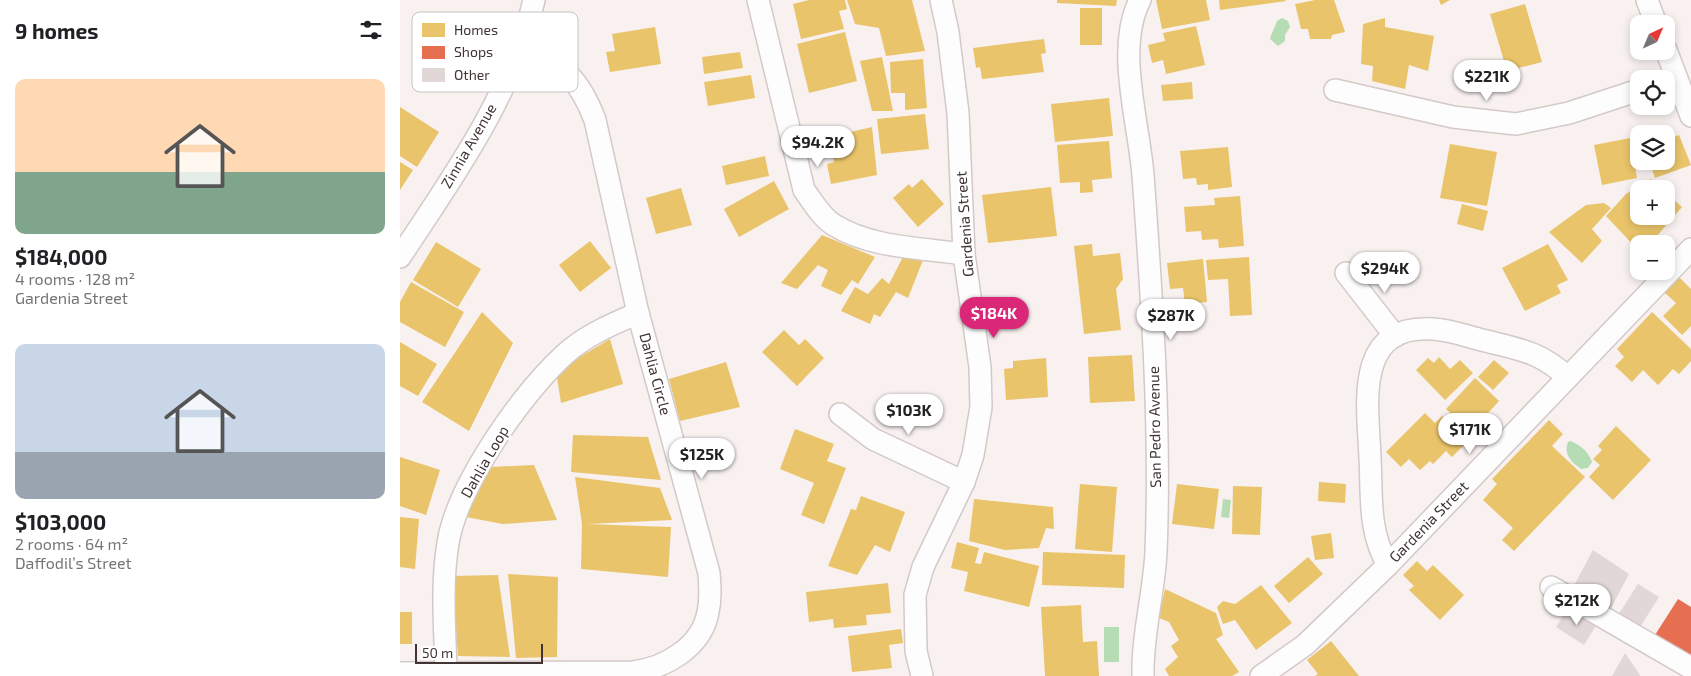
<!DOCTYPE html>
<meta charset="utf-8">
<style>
:root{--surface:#fff;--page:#f6f6f6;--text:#202124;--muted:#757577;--accent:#db2777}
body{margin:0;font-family:"Exo 2",sans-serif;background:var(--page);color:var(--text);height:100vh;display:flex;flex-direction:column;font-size:19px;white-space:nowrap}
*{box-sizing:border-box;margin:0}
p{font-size:16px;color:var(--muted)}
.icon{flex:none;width:28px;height:28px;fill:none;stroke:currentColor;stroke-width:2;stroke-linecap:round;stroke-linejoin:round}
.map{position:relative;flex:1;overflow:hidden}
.drawer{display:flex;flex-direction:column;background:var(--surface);width:400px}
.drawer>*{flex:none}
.needle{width:32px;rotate:44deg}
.controls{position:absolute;left:1230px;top:15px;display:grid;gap:10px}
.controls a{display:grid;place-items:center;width:45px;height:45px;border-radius:10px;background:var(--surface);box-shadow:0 2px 8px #0003;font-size:25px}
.scale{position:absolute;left:15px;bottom:12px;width:128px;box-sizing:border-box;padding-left:5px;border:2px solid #413534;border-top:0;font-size:14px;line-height:18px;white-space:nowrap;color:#413534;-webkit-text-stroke:4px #fff;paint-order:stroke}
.price{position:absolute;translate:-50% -42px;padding:0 11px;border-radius:18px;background:#fff;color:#222;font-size:16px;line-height:32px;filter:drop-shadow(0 1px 2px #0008)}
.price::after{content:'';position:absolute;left:50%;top:30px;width:15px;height:11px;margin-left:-8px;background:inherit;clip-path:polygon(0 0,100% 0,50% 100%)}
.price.on{background:var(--accent);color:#fff}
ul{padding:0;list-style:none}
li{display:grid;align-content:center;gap:10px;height:265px;padding:0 15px}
li span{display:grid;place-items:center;height:155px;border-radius:10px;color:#555}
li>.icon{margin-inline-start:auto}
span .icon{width:90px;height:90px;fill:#fffc;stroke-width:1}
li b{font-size:21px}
h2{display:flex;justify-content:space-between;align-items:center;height:60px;padding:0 15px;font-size:21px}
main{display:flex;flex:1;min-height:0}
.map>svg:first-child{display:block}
.water{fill:#b5dcb2}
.homes{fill:#e9c46a}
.shops{fill:#e76f51}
.building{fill:#e0d7d6}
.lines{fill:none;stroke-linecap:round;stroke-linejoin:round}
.minor-casing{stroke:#d3c9c8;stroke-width:24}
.minor{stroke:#fefdfd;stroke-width:21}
.labels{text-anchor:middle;stroke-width:5;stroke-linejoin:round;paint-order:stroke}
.street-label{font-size:15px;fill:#413534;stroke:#fff}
.key{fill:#fff;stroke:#c6c2c2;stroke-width:1}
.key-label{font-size:14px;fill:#413534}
</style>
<main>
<section class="drawer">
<h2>9 homes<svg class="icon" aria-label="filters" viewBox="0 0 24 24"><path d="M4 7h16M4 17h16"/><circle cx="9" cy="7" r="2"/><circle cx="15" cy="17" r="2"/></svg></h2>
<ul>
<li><span style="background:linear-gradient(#ffd9b3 60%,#7fa58c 0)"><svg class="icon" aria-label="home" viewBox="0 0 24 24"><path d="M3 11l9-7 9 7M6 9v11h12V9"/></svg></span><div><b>$184,000</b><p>4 rooms · 128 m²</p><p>Gardenia Street</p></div></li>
<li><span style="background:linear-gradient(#c9d6e8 70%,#9aa5b1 0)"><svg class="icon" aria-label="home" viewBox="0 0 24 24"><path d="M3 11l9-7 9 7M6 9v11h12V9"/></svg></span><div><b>$103,000</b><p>2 rooms · 64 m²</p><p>Daffodil’s Street</p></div></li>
</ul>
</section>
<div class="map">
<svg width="1291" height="676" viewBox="0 0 1291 676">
<rect width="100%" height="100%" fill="#f8f1f0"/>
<g class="water">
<path d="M882,18L888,21L890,27L885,35V41L878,46L870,39C871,34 875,27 877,21Z"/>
<path d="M1171,441C1181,446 1188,451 1192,462L1188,468L1181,469C1172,463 1163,454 1168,442Z"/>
<path d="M823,499L831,500L829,518L821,517Z"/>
<rect x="704" y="627" width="15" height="35"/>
</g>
<g class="homes">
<path d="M409,0H445L447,9L439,11L444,29L401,39L393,4Z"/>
<path d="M447,0H512L525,51L486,56L479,28L455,24Z"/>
<path d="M657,0H717L716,6L657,3Z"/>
<path d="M756,0H806L810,20L762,29Z"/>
<path d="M819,0H885L886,1L820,10Z"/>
<path d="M915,0H934L945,32L932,35L931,39H910L908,29H901L895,4Z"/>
<path d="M1039,0H1050L1041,5Z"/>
<path d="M1125,4L1142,62L1107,71L1090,14Z"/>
<rect x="680" y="8" width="22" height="37"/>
<path d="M985,18V27L1034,36L1028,71L1009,65L1005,89L972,81L973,66L961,64L963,24Z"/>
<path d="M796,26L805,65L766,74L763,60L752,63L748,45L765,41L763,33Z"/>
<path d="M255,27L261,64L210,72L206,52L215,51L212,34Z"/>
<path d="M445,32L457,81L409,93L397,44Z"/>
<path d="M644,39L646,53L641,54L644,72L582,79L580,67L576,68L573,48Z"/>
<path d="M340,52L343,68L304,74L302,57Z"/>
<path d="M482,57L493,111H472L460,61Z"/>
<path d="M523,59L527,108L505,110V93H491L490,62Z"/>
<path d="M351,75L355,98L308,106L304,82Z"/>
<path d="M792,82L793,99L763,101L761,85Z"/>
<path d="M709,98L713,136L655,142L651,104Z"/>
<path d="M0,107L39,132L17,167L0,156Z"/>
<path d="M525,114L529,149L481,154L477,119Z"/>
<path d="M472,127L477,175L431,184L427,164L434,162L429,137Z"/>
<path d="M1279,135L1291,165L1255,178L1249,161H1266V140Z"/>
<path d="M1230,138L1237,178L1202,185L1194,145Z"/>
<path d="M709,141L712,178L692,180L693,192L680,193V182L660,183L657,145Z"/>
<path d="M1050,144L1097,152L1087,206L1040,198Z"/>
<path d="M828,147L832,187L808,190V184L797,185L796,178L783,179L780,151Z"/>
<path d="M365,156L369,176L326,185L322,166Z"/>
<path d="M0,162L13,170L0,190Z"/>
<path d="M522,179L544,204L518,227L493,198L509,184L512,188Z"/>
<path d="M1251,179L1261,189H1239V216H1266V193L1282,207L1250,244H1239V251L1206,216L1226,194Z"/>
<path d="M374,181L389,209L339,237L324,209Z"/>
<path d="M651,187L657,236L588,243L582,195Z"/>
<path d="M281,188L292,225L256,234L246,198Z"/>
<path d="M840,196L844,246L819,248L818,239L802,240L801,231L786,232L784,207L815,205L814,198Z"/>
<path d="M1204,203L1211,208L1192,229L1202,241L1182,263L1149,232L1186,205Z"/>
<path d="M1062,204L1088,211L1083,231L1057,224Z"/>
<path d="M422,235L475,257L458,284L452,280L441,295L421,286L428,270L418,265L397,289L381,283Z"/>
<path d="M190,241L211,268L180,292L159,265Z"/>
<path d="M36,242L81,269L58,307L13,280Z"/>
<path d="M692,244L693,256L720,253L723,279L716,289L721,330L684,334L674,246Z"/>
<path d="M1148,244L1168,280L1157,285L1161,293L1125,311L1102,268Z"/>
<path d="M504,255L523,260L508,298L496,292L480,317L474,314L470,324L441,311L455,287L468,294L482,278L489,284Z"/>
<path d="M849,257L852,315L830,316L828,279L808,280L806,260Z"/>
<path d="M803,259L807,302L785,304L783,288L770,289L767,263Z"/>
<path d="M1279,277L1291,289V326L1282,335L1263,316L1276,303L1264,292Z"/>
<path d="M11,282L64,312L45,347L0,322V302Z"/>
<path d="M82,312L113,343L69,431L22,402Z"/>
<path d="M1252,312L1291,349V361L1279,374L1273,369L1258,385L1243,370L1232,382L1215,366L1224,357L1217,349Z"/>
<path d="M384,330L399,345L405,339L424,358L397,386L362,352Z"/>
<path d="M210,339L223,384L161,403L156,371Z"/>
<path d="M0,342L37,364L18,396L0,386Z"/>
<path d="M732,355L735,401L690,403L688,357Z"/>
<path d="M1039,357L1050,369L1060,360L1073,373L1045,400L1016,370L1028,358L1034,363Z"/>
<path d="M646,358L648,397L606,400L604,369L613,368V361Z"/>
<path d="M1094,360L1109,373L1093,390L1078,377Z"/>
<path d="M326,362L340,407L280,421L269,379Z"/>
<path d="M1075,378L1099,401L1071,432L1046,409Z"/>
<path d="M1025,413L1035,423L1042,416L1068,441L1052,457L1046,451L1033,464L1030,461L1020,470L1009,459L1001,467L986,452Z"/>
<path d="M1149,420L1163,434L1152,446L1185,477L1114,551L1102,540L1113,528L1083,500L1097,484L1092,479Z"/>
<path d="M1216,426L1251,460L1213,500L1189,477L1200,465L1193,459L1202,450L1198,446Z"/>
<path d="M395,429L434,444L427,461L446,468L424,524L401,515L414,483L380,469Z"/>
<path d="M173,435L248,437L261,480L171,472Z"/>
<path d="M0,457L40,470L26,515L0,506Z"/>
<path d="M134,465L157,520L103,524L66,517L91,467Z"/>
<path d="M175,477L260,488L272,520L187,524L271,527L268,577L181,569L182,524Z"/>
<path d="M919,482L946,484L945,503L918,501Z"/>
<path d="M680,484L717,487L712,552L675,549Z"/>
<path d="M777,484L819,489L814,529L772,524Z"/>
<path d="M833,486L862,487L860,535L832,534Z"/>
<path d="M461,496L505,512L490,552L475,545L457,575L428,566L451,509L456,510Z"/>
<path d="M574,499L653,507L654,529L646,528L639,548L605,550L569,541Z"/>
<path d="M0,517L19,519L15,569L0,567Z"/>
<path d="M931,533L934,558L915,560L911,536Z"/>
<path d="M557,542L579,548L575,563L581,564L584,552L639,566L629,607L564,591L568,572L551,568Z"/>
<path d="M643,552L725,555L724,588L642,585Z"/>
<path d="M908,557L923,574L889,603L874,586Z"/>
<path d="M1017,561L1027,571L1033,565L1064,595L1040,620L1009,590L1014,586L1003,575Z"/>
<path d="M108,574L158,577L157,657L116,658Z"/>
<path d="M98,575L110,657L58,656L52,576Z"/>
<path d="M488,583L491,613L466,615L467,625L434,628L433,619L409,622L406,592Z"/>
<path d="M861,585L892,623L856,650L835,620L823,624L817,607L823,601L835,604Z"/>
<path d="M765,589L816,613L823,635L816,639L839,672L832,676H769L765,669L778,657L771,646L779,640L769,622L759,618Z"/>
<path d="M681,605L683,642L697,641L699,676H645L641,607Z"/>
<rect x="0" y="612" width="12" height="32"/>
<path d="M501,629L503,643L489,645L492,668L452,672L448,636Z"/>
<path d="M931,641L959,676H915L918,674L907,660Z"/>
</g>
<path class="shops" d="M1278,599L1291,607V659L1255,635Z"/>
<g class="building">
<path d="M1193,550L1229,574L1209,612L1170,593Z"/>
<path d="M1238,584L1259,597L1240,627L1215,620Z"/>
<path d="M1169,607L1197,624L1184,645L1156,627Z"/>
<path d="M1225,653L1240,675V676H1212Z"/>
</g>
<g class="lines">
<defs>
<g id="minor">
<path d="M358,0L404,190C413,202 421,217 434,225C471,248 522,248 564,254"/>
<path d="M740,0C715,48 739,123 743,175C752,300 761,427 756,552C754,593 742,635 743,676"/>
<path d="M1247,0L1256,24"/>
<path d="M1266,50L1291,116"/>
<path d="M935,90L1053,117L1116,124L1169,113L1239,90"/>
<path d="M0,257C53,177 112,95 134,0"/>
<path d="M946,273L995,336"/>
<path d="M440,414L473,439L564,482"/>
<path d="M988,565C968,532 972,495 970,458C968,405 953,324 1033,329C1050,330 1066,336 1082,340C1117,349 1140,351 1167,377"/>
<path d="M1151,587L1291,668"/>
<path d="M46,672C45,629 41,585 48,543C57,485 126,386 171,349C191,333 215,323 238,313"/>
<path d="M0,673L233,672C265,668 302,647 308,612C311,599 310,586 309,573L238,313L195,120C179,77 160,64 123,40"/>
<path d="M522,676L516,651L515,595L523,567L564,482L573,455L581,407L580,367L564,254L558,113L548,32L541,0"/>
<path d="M861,676L905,645L988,565L1291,249"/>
</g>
</defs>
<use href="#minor" class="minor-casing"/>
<use href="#minor" class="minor"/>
</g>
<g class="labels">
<g class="street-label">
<text transform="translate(69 146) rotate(-60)" y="5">Zinnia Avenue</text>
<text transform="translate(565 224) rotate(-94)" y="5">Gardenia Street</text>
<text transform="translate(255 374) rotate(75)" y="5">Dahlia Circle</text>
<text transform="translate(755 427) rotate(-91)" y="5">San Pedro Avenue</text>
<text transform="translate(85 462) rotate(-60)" y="5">Dahlia Loop</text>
<text transform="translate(1029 522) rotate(-46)" y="5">Gardenia Street</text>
</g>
</g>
<rect x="12" y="12" width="166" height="80" rx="8" class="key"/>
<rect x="22" y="23" width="23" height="14" fill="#e9c46a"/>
<rect x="22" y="46" width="23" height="13" fill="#e76f51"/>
<rect x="22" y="68" width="23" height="14" fill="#e0d7d6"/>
<g class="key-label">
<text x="54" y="35">Homes</text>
<text x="54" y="57">Shops</text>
<text x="54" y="80">Other</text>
</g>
</svg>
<div class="controls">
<a><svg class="needle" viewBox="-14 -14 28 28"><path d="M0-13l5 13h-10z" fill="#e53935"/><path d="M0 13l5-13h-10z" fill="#757577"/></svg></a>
<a><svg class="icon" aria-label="locate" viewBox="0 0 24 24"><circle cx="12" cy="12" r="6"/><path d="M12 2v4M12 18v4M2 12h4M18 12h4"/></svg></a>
<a><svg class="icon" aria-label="layers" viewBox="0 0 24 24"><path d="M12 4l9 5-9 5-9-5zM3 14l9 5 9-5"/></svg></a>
<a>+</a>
<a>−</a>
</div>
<div class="scale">50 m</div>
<b class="price" style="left:1087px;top:102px">$221K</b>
<b class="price" style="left:418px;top:168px">$94.2K</b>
<b class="price" style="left:985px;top:294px">$294K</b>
<b class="price on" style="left:594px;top:339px">$184K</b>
<b class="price" style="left:771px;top:341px">$287K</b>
<b class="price" style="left:509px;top:436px">$103K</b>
<b class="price" style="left:1070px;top:455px">$171K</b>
<b class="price" style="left:302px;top:480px">$125K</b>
<b class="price" style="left:1177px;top:626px">$212K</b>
</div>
</main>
